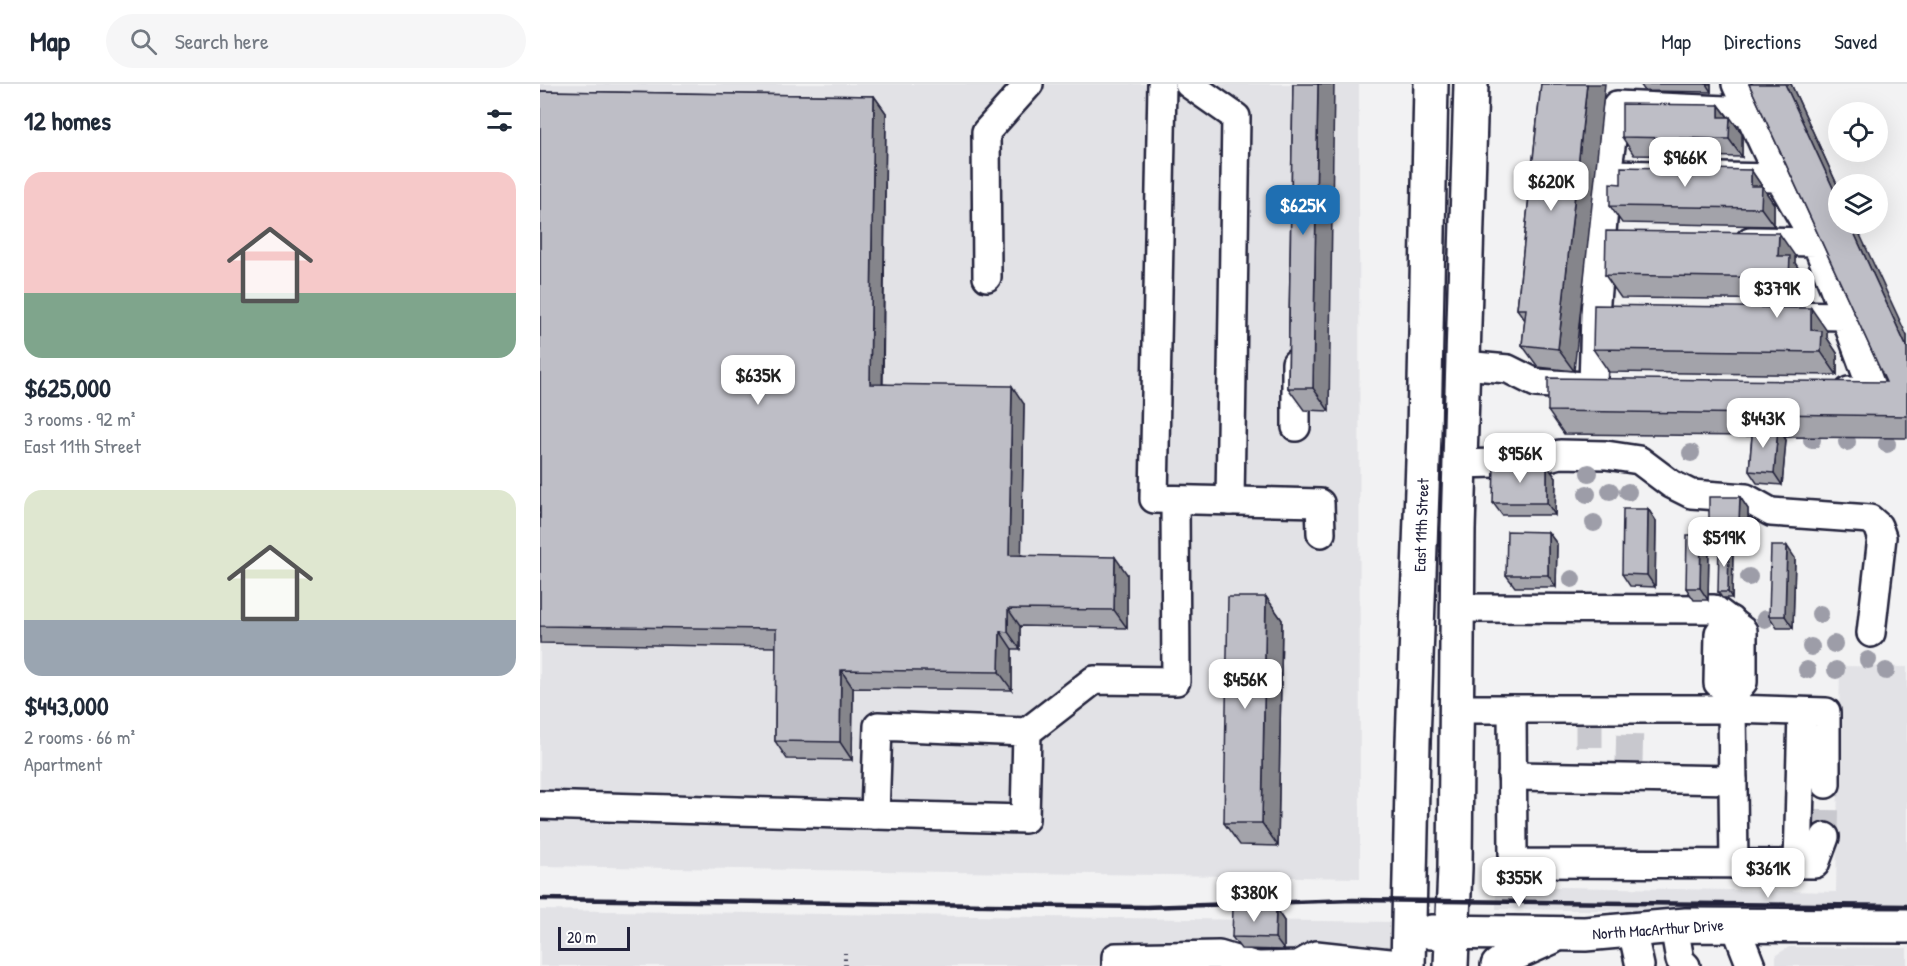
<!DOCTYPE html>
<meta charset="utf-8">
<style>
:root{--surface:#fff;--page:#f6f6f7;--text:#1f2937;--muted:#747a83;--line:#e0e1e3;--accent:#1f6fb2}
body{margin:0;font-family:"Patrick Hand",sans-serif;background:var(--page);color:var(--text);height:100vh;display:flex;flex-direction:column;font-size:22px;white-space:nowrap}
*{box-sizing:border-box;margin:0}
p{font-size:20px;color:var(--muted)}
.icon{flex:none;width:33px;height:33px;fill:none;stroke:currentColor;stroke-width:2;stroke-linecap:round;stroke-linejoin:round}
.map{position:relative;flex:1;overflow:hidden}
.panel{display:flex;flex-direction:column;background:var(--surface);width:540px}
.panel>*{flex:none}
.controls{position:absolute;left:1288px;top:18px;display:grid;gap:12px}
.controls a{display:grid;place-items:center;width:60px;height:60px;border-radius:50%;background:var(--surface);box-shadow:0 6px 24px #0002;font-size:30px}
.scale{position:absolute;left:18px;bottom:15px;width:72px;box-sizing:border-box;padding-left:6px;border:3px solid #22223b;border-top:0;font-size:16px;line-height:21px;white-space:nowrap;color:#22223b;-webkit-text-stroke:4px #fff;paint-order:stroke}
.price{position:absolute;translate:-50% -51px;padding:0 14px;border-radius:12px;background:#fff;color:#222;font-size:20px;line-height:39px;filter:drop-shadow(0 2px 3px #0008)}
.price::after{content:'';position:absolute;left:50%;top:36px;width:18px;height:14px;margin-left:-9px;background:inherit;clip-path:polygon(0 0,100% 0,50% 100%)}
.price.selected{background:var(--accent);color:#fff}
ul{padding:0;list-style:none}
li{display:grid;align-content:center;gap:12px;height:318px;padding:0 24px}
li span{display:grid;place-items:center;height:186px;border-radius:18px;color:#555}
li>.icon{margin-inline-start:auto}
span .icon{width:108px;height:108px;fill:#fffc;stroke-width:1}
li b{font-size:26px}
h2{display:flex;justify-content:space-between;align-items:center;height:72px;padding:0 24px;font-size:26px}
header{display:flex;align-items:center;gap:36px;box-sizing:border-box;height:84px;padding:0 30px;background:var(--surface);border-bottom:2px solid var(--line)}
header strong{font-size:28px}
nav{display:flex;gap:33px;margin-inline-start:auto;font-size:21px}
.search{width:420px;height:54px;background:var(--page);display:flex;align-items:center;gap:15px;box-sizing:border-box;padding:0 21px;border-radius:33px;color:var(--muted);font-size:22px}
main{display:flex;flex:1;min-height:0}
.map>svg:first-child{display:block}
.built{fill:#e2e2e6}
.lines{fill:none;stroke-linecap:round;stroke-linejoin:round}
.minor-tunnel{stroke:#c8c8ce;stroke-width:27;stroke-dasharray:27 14;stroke-linecap:butt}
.minor-casing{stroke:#22223b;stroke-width:32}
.major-casing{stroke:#22223b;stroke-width:38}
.path{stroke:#22223b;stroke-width:4;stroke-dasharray:1.5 4.5;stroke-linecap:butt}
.minor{stroke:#fff;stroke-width:27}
.major{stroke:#fff;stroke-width:33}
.rail{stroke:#22223b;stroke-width:4.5}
.tree{fill:#9d9da8}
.wall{fill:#a3a3aa;stroke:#22223b;stroke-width:1.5}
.shaded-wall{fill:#85858b;stroke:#22223b;stroke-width:1.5}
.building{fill:#bebec6;stroke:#22223b;stroke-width:1.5}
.labels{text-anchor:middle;stroke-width:6;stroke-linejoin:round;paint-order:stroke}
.street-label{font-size:16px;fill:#22223b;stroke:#fff}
</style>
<header>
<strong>Map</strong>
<div class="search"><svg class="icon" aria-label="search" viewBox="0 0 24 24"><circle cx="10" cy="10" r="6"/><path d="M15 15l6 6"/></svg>Search here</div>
<nav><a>Map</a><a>Directions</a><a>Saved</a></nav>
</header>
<main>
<section class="panel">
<h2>12 homes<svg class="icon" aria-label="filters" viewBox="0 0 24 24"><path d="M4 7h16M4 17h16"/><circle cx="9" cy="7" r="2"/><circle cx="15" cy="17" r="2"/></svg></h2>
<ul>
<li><span style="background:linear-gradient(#f6c9c9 65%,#7fa58c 0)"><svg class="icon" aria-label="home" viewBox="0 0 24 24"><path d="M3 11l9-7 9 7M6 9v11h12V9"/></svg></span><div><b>$625,000</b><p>3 rooms · 92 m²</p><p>East 11th Street</p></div></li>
<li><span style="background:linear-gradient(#dfe7d0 70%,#9aa5b1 0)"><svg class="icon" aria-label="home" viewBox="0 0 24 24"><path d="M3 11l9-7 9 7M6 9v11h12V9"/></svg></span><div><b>$443,000</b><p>2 rooms · 66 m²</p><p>Apartment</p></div></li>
</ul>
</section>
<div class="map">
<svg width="1367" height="882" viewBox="0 0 1367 882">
<rect width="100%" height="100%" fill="#f2f2f3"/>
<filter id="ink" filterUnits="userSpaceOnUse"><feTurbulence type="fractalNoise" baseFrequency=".0167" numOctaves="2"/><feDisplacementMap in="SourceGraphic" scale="12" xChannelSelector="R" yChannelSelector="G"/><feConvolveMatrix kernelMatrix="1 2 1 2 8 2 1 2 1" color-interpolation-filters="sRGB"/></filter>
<g filter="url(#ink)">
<g class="built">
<path d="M0,0H819L820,794L0,782Z"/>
<path d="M1300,582L1367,583V830L956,825V798L966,802L1296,808Z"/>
<path d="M0,826L856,838V882H0Z"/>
<path d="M1249,863L1367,864V882H1236V871Z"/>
</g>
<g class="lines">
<g class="minor-tunnel">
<path d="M1049,636V678"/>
<path d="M1089,678L1090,638"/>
<path d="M1285,753L1286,700"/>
</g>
<defs>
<g id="minor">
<path d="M622,0L614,415L780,419L781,449"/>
<path d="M649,0L696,33L690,417"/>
<path d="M1196,0L1208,27"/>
<path d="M1067,90L1077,21L1208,27L1239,94"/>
<path d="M1179,93L1239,94L1276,158"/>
<path d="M1210,157L1276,158L1305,232"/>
<path d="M447,193L446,48L489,0"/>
<path d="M1239,231L1305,232L1333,308L1309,307"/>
<path d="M924,281L968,285L996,299L1046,302"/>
<path d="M1053,302L1055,229L1067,90L1117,91"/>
<path d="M756,343V279"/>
<path d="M920,380L990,378L1020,370L1066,371L1099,376L1131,400L1151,410L1206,414L1231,428L1330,435L1338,442L1342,453L1331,549"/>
<path d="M917,524L1174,525L1203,547V598L1192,611V625L1286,628V700"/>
<path d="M1190,536L1179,549L1178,599L1192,611"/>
<path d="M916,625H1192L1194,780"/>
<path d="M972,625L973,770L980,779L1275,780L1285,753"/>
<path d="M487,648L338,642L335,731L485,735L487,648L554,596L636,597L635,416"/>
<path d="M972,692L1193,696"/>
<path d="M0,721L335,731"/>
<path d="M1258,780L1262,628"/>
<path d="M1195,841L1211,882"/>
<path d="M1134,842L1140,876L1146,882"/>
<path d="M1092,846L1100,882"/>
<path d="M576,882V873L679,871L716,882"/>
<path d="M719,882L758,881L776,871L868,881"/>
</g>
<g id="major">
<path d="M892,848L1045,850L1146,841L1367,842"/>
<path d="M868,882L873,658L884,349L891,0"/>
<path d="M911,882L915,784L918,446L931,0"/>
<path d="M958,882L974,870L1012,853"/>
</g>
</defs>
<use href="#minor" class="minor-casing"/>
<use href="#major" class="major-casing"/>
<path class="path" d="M305,882V869"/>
<use href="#minor" class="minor"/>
<use href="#major" class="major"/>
<path class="rail" d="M0,815L606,823L813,816L1367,822"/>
</g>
<g class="tree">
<circle cx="1272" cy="356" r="9"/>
<circle cx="1307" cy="358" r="9"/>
<circle cx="1347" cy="360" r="9"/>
<circle cx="1151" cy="369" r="9"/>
<circle cx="1049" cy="389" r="9"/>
<circle cx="1070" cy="407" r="9"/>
<circle cx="1088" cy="408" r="9"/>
<circle cx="1047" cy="410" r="9"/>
<circle cx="1054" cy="439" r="9"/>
<circle cx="1209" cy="493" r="9"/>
<circle cx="1032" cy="495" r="9"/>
<circle cx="1280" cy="530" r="9"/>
<circle cx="1225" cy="535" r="9"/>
<circle cx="1294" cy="560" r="9"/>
<circle cx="1271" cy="563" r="9"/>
<circle cx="1328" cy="576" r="9"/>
<circle cx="1267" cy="586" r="9"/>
<circle cx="1296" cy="586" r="9"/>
<circle cx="1346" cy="587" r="9"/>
</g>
<g class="wall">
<path d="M753,0L789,327L764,326L748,304Z"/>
<path d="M1001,0L1034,287L998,283L982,261L985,236L977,225Z"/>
<path d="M1100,0H1171V8L1105,7Z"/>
<path d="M1209,0H1251L1299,105V140L1367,252V354L1244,353L1246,356L1242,401L1217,399L1209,387L1212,352L1024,350L1008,327L1346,298Z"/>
<path d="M0,7L334,12L346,29L343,300L484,320L481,471L587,490V544L480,542V565H472V606L313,604L312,676L247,675L235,657L236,563L0,559Z"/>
<path d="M1179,21L1202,50V73L1094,71L1082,53Z"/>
<path d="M1211,86L1234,120V142L1082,139L1070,122L1081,100Z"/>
<path d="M1255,172V179L1265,195V216L1081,214L1065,191Z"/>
<path d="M1287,247V254L1297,269V291L1069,288L1053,265Z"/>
<path d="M1007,382L1016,394L1015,431H962L953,419Z"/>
<path d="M1200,413L1208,425V450L1177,449L1169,437Z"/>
<path d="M1108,425L1116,437L1115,503L1090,502L1082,490Z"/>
<path d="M1008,448L1017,460L1016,503H975L966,491Z"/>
<path d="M1161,451L1169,463L1168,516H1154L1146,504Z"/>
<path d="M1193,466L1192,514H1182L1178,508Z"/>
<path d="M1255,474L1253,544H1237L1229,532Z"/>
<path d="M726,513L742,536L738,762L700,761L684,739Z"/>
<path d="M736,825L744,837V866L701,865L692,853Z"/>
</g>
<g class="shaded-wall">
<path d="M778,0H794L789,327L773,304Z"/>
<path d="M1047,0H1065L1034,287L1018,265Z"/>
<path d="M1166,0H1171V8Z"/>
<path d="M1245,0H1251L1299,105V117Z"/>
<path d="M334,12L346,29L342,318L330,300Z"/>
<path d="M1179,21L1190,36V33L1202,50V73L1189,55L1179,33Z"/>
<path d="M1211,86L1234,120V142L1221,124L1211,102Z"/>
<path d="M1310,140H1315L1367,252V264Z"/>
<path d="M1239,149L1255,172V179L1265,195V216L1249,194L1238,172Z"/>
<path d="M1271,224L1287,247V254L1297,269V291L1281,268L1271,246Z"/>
<path d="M472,302L484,320L481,489L469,471Z"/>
<path d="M1238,344L1246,356L1242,401L1234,389Z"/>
<path d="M1007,382L1016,394L1015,431L1007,419Z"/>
<path d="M1200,413L1208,425V450L1199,438Z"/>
<path d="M1108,425L1116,437L1115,503L1107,491Z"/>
<path d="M1008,448L1017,460L1016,503L1008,491Z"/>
<path d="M1161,451L1169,463L1168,516L1160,504Z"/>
<path d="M1189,460L1193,466L1192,514L1188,508Z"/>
<path d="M1247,462L1255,474L1253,544L1245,532Z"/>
<path d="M575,473L587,490V544L574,526Z"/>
<path d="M726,513L742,536L738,762L722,739Z"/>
<path d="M468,525L480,542V565L468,548Z"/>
<path d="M460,547L472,565V606L459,588Z"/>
<path d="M301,586L313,604L312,676L300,658Z"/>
<path d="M736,825L744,837V866L735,854Z"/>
</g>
<g class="building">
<path d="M753,0H778L773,304H748Z"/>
<path d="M1001,0H1047L1018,265L982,261L986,225H977Z"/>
<path d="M1209,0H1245L1299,117V140H1310L1367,264V332L1008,327V294L1346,298Z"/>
<path d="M0,7L334,12L330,300L472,302L469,471L575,473L574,526L468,525V548L460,547L459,588L301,586L300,658L235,657L236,545L0,542Z"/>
<path d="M1082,20L1179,21V33H1190L1189,55L1082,53Z"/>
<path d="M1081,83L1211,86V102H1222L1221,124L1070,122V99L1081,100Z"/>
<path d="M1066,147L1239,149L1238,172H1250L1249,194L1065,191Z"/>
<path d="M1054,221L1271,224V246L1282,247L1281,268L1053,265Z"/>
<path d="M1213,341L1238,344L1234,389L1209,387Z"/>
<path d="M954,381L1007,382V419H953Z"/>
<path d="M1169,413H1200L1199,438L1169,437Z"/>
<path d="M1083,425H1108L1107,491L1082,490Z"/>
<path d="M967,447L1008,448V491H966Z"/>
<path d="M1147,451H1161L1160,504H1146Z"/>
<path d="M1179,460H1189L1188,508H1178Z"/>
<path d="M1231,462H1247L1245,532H1229Z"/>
<path d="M688,513H726L722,739H684Z"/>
<path d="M693,824L736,825L735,854L692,853Z"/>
</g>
</g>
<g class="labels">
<g class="street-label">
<text transform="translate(881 441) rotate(-88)" y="6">East 11th Street</text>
<text transform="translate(1118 845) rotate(-4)" y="6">North MacArthur Drive</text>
</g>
</g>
</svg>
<div class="controls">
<a><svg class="icon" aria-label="locate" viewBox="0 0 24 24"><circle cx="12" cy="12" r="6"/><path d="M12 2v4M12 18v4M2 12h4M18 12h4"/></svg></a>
<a><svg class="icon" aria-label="layers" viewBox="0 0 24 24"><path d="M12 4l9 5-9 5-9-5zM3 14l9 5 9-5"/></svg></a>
</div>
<div class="scale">20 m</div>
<b class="price" style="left:1145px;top:104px">$966K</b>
<b class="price" style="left:1011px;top:128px">$620K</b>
<b class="price selected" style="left:763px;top:152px">$625K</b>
<b class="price" style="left:1237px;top:235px">$379K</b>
<b class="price" style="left:218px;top:322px">$635K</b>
<b class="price" style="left:1223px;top:365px">$443K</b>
<b class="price" style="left:980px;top:400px">$956K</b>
<b class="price" style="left:1184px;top:484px">$519K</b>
<b class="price" style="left:705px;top:626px">$456K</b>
<b class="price" style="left:1228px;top:815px">$361K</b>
<b class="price" style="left:979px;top:824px">$355K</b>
<b class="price" style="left:714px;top:839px">$380K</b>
</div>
</main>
